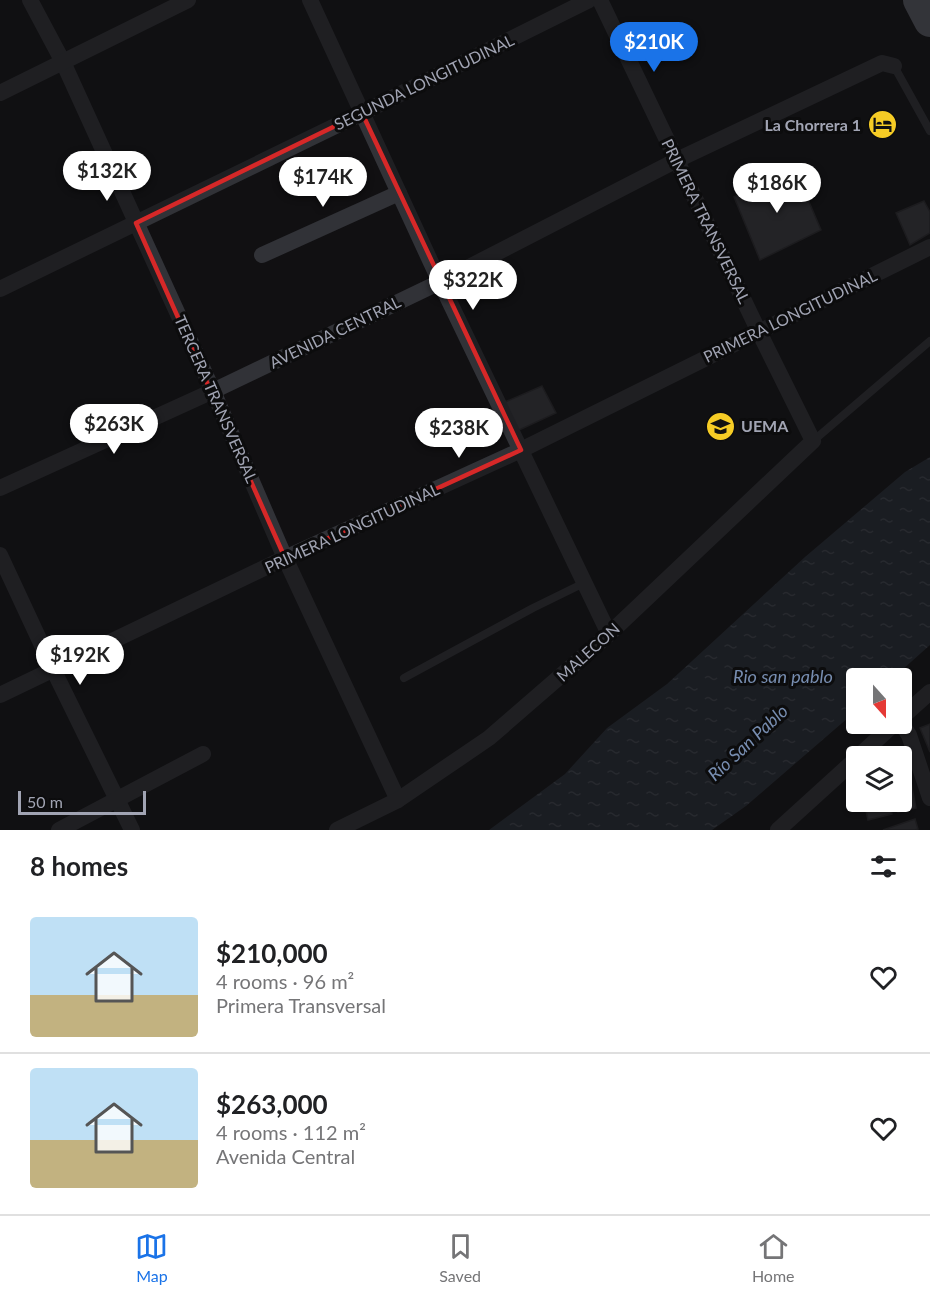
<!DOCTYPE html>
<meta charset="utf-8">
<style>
:root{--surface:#fff;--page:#f2f2f2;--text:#202124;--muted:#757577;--line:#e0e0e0;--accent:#1a73e8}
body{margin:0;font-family:Lato,sans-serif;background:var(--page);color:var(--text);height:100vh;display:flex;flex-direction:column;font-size:22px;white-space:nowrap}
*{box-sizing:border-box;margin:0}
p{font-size:20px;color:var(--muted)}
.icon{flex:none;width:33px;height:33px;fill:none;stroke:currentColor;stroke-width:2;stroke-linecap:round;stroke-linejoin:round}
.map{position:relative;height:830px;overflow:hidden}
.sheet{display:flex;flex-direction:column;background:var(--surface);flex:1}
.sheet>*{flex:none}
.needle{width:39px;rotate:159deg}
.tools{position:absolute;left:846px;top:668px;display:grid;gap:12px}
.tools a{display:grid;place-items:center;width:66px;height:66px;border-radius:6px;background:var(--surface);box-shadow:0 2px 4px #0004;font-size:30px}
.scale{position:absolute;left:18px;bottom:15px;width:128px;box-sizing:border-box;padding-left:6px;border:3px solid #a1a4b3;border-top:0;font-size:16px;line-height:21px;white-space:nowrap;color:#a1a4b3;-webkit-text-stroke:4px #0c0c0d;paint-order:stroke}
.price{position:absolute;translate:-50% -51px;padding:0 14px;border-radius:21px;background:#fff;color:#222;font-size:20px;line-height:39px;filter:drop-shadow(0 2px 3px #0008)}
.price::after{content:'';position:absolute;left:50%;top:36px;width:18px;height:14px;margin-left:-9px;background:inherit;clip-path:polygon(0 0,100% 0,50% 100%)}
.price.active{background:var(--accent);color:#fff}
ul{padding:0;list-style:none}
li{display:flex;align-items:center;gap:18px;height:150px;padding:0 30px}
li+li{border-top:2px solid var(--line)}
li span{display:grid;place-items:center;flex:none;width:168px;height:120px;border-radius:6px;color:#555}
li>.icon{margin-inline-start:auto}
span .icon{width:72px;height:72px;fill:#fffc;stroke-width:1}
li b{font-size:26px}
h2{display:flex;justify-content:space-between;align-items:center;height:72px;padding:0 30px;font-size:26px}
.tab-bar{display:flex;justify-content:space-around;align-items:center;height:84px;border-top:2px solid var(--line);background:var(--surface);font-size:16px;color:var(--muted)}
.tab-bar a{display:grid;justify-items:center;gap:3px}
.tab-bar .active{color:var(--accent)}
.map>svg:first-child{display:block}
.water{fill:url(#water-ripples)}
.building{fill:#3a3a3f;stroke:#2b2a2e;stroke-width:1.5}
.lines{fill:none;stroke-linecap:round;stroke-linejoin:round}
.lane{stroke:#313237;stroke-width:8}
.street{stroke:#313237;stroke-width:16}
.highway{stroke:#5d5f68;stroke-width:32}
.marked{fill:none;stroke:#d62828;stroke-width:4.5;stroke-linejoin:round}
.labels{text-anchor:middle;stroke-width:6;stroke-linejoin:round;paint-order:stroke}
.street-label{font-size:16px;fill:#a1a4b3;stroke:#0c0c0d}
.poi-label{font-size:16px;font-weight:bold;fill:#a1a4b3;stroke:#0c0c0d;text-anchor:end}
.water-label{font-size:18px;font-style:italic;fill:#778db0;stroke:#0c0c0d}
</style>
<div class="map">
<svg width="930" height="830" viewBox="0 0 930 830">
<defs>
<pattern id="water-ripples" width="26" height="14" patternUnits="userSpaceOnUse" patternTransform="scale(1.5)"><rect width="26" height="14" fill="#272d36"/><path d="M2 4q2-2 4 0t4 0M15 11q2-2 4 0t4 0" fill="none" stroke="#434851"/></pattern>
</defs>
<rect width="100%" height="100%" fill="#111012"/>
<path class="water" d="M930,457V645L893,678H856V711L746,806L712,830H489L565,774L607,728L667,684L805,557L905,472Z"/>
<g class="building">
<path d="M795,169L821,230L760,260L734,197Z"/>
<path d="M924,201L930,212V233L910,245L896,213Z"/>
<path d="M542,386L556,413L517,431L505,402Z"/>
<path d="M930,724V752L920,728Z"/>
<path d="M909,772L916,808L898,812L896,801H902V773Z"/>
<path d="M864,801H888L892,814L868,820Z"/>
<path d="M915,819L918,829L915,830H883Z"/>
</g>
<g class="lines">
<g class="lane">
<path d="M894,66L930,131"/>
<path d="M813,441L930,341"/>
<path d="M404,678L533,608L584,583"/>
</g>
<g class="street">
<path d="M30,0L63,62L213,391L285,558L398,800"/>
<path d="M310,0L440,282L609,634"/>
<path d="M0,93L188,0"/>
<path d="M262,255L399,193"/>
<path d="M0,289L362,113L589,0"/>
<path d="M0,488L213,391L440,282L677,160L882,63L894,66"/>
<path d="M0,555L53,669L132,830"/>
<path d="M0,695L285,558L521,450L930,247"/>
<path d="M902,717L930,692"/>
<path d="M901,723L909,735L930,798"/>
<path d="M859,756L895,723"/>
<path d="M59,830L203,754"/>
<path d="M337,830L398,800L489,738L609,634L813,441L759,332L600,0"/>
<path d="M778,830L856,759"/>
</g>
<path class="highway" d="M919,0L930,21"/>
</g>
<path d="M0 0H930V830H0ZM362,113L521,450L285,558L136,223Z" fill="#111012" fill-opacity=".55" fill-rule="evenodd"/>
<path class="marked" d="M362,113L521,450L285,558L136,223Z"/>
<defs>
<symbol id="hotel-disc" viewBox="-11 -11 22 22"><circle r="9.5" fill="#f6cc25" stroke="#0c0c0d"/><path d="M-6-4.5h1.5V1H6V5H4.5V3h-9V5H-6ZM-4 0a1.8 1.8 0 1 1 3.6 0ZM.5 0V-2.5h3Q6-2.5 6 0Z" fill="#111"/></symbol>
<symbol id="school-disc" viewBox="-11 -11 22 22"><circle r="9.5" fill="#f6cc25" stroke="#0c0c0d"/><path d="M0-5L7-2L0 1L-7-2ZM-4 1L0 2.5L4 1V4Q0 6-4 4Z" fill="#111"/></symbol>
</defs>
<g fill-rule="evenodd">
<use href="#hotel-disc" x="866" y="108" width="33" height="33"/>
<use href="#school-disc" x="704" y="410" width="33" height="33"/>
</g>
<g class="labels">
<g class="street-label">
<text transform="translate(424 82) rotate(-26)" y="6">SEGUNDA LONGITUDINAL</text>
<text transform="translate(706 221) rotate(64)" y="6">PRIMERA TRANSVERSAL</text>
<text transform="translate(790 316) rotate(-26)" y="6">PRIMERA LONGITUDINAL</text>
<text transform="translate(335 332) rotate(-26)" y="6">AVENIDA CENTRAL</text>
<text transform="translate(216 399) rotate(66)" y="6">TERCERA TRANSVERSAL</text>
<text transform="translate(352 528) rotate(-25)" y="6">PRIMERA LONGITUDINAL</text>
<text transform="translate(588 652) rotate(-42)" y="6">MALECON</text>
</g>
<g class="poi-label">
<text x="861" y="131">La Chorrera 1</text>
<text x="741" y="432" text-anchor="start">UEMA</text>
</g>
<g class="water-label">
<text x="783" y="683">Rio san pablo</text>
<text transform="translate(748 743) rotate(-43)" y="6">Río San Pablo</text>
</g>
</g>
</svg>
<div class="tools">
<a><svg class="needle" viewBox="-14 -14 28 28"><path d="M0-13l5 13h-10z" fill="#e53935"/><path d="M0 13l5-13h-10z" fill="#757577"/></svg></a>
<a><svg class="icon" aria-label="layers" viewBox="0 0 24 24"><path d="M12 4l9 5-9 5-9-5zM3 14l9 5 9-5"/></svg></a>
</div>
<div class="scale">50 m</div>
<b class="price active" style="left:654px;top:73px">$210K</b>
<b class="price" style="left:107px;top:202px">$132K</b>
<b class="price" style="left:323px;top:208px">$174K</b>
<b class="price" style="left:777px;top:214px">$186K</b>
<b class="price" style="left:473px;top:311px">$322K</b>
<b class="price" style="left:114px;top:455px">$263K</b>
<b class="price" style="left:459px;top:459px">$238K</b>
<b class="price" style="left:80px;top:686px">$192K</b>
</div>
<section class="sheet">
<h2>8 homes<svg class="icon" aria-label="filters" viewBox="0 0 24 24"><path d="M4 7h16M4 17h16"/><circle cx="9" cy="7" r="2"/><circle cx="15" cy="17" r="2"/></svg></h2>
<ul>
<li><span style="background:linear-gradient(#bfe0f5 65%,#c2b280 0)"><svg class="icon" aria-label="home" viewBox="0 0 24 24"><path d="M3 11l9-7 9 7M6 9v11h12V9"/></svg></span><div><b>$210,000</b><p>4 rooms · 96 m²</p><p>Primera Transversal</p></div><svg class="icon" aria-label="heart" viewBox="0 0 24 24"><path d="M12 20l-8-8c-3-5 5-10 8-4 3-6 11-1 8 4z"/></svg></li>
<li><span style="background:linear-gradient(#bfe0f5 60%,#c2b280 0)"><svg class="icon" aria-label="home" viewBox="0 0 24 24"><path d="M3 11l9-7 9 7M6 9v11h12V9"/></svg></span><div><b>$263,000</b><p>4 rooms · 112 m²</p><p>Avenida Central</p></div><svg class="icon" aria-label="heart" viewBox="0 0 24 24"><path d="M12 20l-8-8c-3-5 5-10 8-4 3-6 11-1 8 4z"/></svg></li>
</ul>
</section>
<nav class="tab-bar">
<a class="active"><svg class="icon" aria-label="map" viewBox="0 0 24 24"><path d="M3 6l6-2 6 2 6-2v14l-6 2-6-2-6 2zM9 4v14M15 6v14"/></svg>Map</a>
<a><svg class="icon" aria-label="saved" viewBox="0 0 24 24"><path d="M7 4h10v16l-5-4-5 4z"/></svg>Saved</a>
<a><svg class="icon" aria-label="home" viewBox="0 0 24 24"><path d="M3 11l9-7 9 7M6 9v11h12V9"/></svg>Home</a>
</nav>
